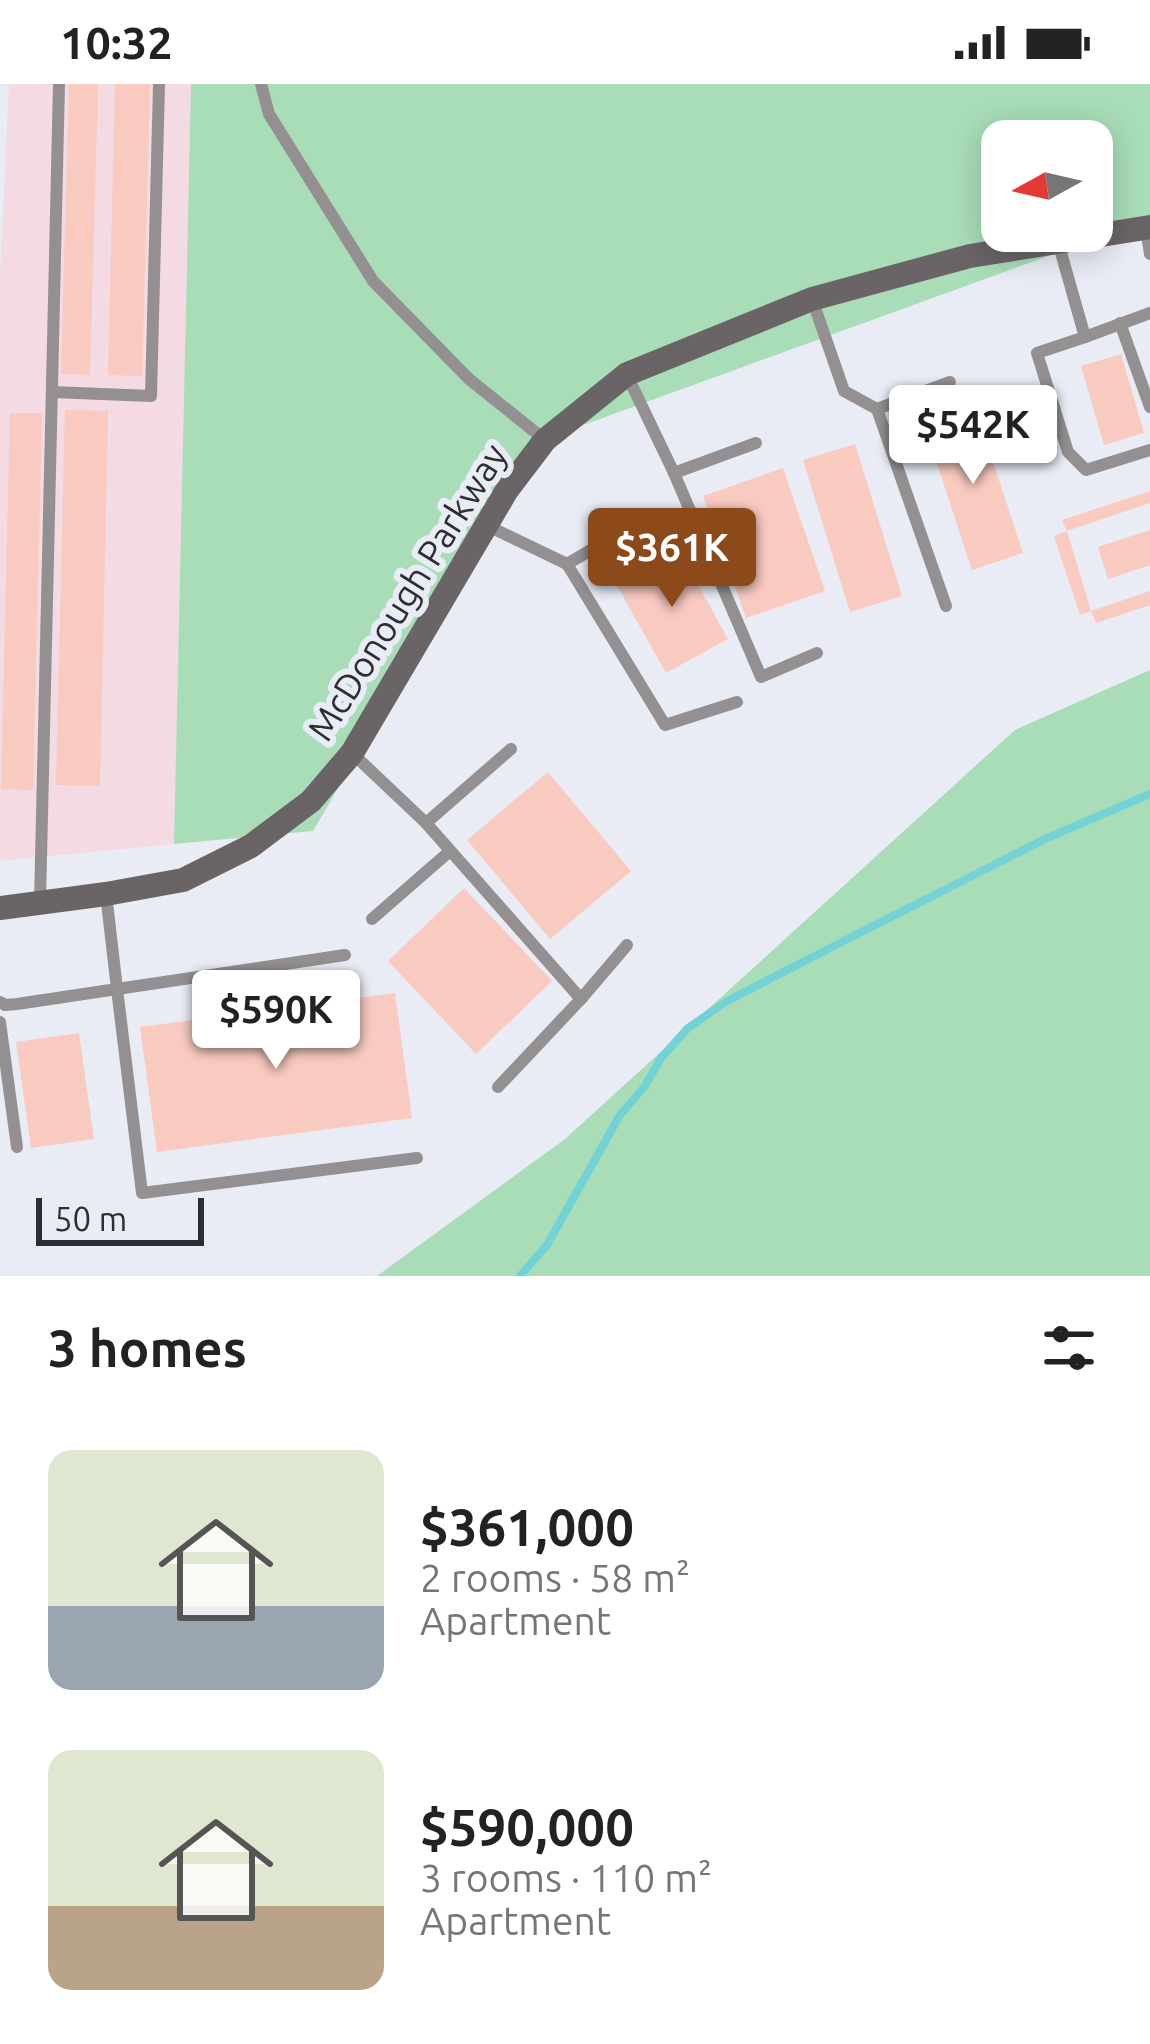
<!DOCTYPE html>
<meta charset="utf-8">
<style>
:root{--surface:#fff;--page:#f6f6f6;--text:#222;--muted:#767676;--accent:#8c491a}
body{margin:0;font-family:Ubuntu,sans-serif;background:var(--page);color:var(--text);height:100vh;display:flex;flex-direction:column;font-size:45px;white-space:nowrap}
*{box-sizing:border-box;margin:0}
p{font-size:39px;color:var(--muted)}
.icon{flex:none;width:66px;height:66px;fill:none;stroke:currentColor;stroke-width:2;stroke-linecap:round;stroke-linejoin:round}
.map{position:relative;height:1192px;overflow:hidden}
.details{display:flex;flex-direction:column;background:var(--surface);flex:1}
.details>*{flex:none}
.needle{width:78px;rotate:262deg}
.buttons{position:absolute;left:981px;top:36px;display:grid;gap:24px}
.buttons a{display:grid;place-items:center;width:132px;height:132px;border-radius:24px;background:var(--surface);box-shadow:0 6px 30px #0003;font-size:60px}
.scale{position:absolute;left:36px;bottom:30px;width:168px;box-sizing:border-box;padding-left:12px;border:6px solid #2d2e31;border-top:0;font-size:33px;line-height:42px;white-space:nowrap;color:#2d2e31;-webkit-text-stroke:9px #e9ecf5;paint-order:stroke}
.price{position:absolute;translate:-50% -102px;padding:0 27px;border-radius:12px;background:#fff;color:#222;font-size:39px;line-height:78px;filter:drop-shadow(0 3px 6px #0008)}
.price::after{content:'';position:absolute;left:50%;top:72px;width:36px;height:27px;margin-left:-18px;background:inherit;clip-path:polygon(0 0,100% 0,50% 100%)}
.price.selected{background:var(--accent);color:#fff}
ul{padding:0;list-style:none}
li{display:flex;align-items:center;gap:36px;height:300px;padding:0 48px}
li span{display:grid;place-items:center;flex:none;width:336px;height:240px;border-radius:24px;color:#555}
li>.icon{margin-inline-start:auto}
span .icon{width:144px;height:144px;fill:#fffc;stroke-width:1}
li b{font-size:51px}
h2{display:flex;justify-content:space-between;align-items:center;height:144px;padding:0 48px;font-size:51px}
.status{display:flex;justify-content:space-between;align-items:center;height:84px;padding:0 60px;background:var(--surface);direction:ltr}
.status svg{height:33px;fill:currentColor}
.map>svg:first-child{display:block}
.commercial{fill:#f4dae3}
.green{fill:#a8ddb7;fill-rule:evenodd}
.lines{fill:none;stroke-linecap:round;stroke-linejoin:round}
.stream{stroke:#73d2d6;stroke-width:8}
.building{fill:#f8cac0}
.lane{stroke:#949092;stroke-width:12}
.secondary{stroke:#6a6467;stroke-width:24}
.labels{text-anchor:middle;stroke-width:12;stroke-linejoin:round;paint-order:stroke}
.street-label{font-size:36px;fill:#2d2e31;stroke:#e9ecf5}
</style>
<div class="status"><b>10:32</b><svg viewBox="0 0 49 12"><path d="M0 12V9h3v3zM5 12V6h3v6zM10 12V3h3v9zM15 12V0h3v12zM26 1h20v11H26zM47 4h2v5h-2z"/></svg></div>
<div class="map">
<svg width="1150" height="1192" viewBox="0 0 1150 1192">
<rect width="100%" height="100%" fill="#e9ecf5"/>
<path class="commercial" d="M9,0H191L174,760L0,777V193Z"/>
<g class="green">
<path d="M191,0H1150V135L542,356L313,747L174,760ZM1002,57H1092V147H1002Z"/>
<path d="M1150,586V1192H377L565,1055L1015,646Z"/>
</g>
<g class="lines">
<path class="stream" d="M520,1192L547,1161L620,1031L645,1002L661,974L688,944L727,917L875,841L1047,754L1150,710"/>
</g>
<g class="building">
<path d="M69,0H98L90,291L61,290Z"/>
<path d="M115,0H150L142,292L108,291Z"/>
<path d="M1121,270L1144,349L1104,361L1081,282Z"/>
<path d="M974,320L1023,469L972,486L923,337Z"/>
<path d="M65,326L108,327L100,702L56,701Z"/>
<path d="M10,329H42L33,706L1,705Z"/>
<path d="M855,360L902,512L850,528L803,376Z"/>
<path d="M783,384L825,507L746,534L703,412Z"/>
<path d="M1150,407V419L1067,447L1091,527L1080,531L1054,452L1067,447L1062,436Z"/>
<path d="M1150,446V481L1108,495L1098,463Z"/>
<path d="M677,463L728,555L666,589L615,498Z"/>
<path d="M1150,507V521L1096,539L1091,527Z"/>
<path d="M548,688L631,787L550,855L467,756Z"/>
<path d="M464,804L552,897L476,970L388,877Z"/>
<path d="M395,909L412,1034L157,1068L140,943Z"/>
<path d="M79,949L94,1055L31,1064L16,958Z"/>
</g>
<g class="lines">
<g class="lane">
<path d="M261,0L269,30L373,197L469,295L545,356"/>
<path d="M1146,144L1150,170"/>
<path d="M1058,158L1085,253L1150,229"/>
<path d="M812,215L844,307L877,325L946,522"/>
<path d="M1120,239L1150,323"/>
<path d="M1085,253L1037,269L1068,368L1086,386L1150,366"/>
<path d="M627,291L674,389L756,359"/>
<path d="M52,308L151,312L159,0"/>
<path d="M877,325L950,298"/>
<path d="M674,389L761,593L817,569"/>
<path d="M486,441L567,480L647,433"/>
<path d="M567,480L665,641L737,618"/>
<path d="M352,669L426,739L581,915L498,1003"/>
<path d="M426,739L511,665"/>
<path d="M40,818L59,0"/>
<path d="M372,835L450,767"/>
<path d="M345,871L117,905L142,1109L417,1074"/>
<path d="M581,915L627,861"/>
<path d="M0,918L5,921L17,920L117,905L106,810"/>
<path d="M0,938L17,1063"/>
</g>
<path class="secondary" d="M0,824L106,810L183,796L251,762L311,717L352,669L507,406L545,356L627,290L812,215L970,172L1150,143"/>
</g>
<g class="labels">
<g class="street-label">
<text transform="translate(407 508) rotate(-58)" y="13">McDonough Parkway</text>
</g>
</g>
</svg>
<div class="buttons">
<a><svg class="needle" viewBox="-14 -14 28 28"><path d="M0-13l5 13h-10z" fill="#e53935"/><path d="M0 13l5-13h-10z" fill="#767676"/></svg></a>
</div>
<div class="scale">50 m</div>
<b class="price" style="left:973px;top:403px">$542K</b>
<b class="price selected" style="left:672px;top:526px">$361K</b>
<b class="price" style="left:276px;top:988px">$590K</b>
</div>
<section class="details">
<h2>3 homes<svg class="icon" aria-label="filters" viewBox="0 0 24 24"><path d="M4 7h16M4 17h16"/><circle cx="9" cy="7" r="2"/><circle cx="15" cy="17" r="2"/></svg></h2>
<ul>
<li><span style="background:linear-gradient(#dfe7d0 65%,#9aa5b1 0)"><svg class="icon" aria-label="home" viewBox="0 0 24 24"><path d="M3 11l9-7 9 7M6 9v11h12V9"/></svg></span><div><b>$361,000</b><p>2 rooms · 58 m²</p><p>Apartment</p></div></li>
<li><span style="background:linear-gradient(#dfe7d0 65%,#b9a48a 0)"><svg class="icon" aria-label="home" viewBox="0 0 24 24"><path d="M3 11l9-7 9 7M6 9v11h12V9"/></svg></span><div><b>$590,000</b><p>3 rooms · 110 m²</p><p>Apartment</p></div></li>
</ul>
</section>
